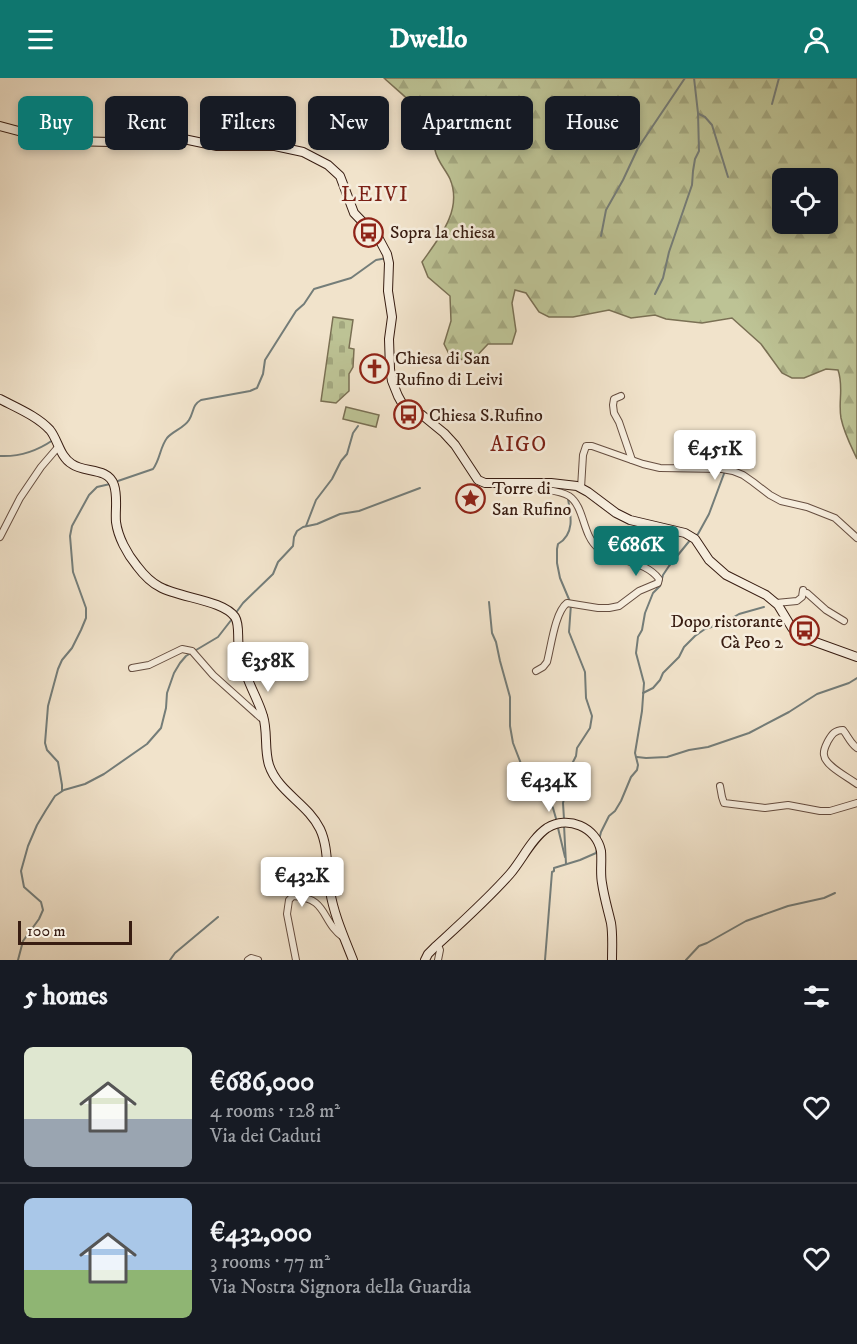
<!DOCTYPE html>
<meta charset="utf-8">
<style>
:root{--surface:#171b24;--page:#242831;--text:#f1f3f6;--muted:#9ea1a6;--line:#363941;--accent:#0f766e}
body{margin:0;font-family:"IM FELL DW Pica",serif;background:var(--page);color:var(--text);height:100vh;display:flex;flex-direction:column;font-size:22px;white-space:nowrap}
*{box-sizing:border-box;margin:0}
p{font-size:20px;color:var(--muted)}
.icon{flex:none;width:33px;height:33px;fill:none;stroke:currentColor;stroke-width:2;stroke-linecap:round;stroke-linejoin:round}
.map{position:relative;height:882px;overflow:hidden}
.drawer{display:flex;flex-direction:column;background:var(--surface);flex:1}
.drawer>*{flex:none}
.guide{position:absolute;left:18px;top:18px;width:822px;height:54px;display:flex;gap:12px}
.fabs{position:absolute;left:772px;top:90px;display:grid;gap:12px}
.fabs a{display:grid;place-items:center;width:66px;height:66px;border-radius:9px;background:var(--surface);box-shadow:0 3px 9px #0003;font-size:30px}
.scale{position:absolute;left:18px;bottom:15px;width:114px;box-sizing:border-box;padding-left:6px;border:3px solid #381d12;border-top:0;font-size:16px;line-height:21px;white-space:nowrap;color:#381d12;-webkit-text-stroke:4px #f6eddd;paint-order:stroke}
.price{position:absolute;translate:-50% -51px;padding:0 14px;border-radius:6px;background:#fff;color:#222;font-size:20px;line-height:39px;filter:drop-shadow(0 2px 3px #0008)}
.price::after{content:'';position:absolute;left:50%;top:36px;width:18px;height:14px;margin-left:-9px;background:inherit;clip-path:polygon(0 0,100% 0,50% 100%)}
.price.current{background:var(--accent);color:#fff}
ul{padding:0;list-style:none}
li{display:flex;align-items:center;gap:18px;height:150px;padding:0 24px}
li+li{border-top:2px solid var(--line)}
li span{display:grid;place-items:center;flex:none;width:168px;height:120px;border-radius:9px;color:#555}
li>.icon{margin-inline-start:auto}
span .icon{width:72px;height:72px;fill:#fffc;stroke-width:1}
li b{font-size:26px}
h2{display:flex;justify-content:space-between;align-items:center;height:72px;padding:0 24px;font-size:26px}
.tag{padding:0 21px;border-radius:9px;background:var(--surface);box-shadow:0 3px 9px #0003;font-size:21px;line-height:54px}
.tag.current{background:var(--accent);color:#fff}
header{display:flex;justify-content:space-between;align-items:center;height:78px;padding:0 24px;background:var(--accent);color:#fff;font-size:27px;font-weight:700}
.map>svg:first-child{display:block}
.forest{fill:url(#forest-firs);stroke:#7a7054;stroke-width:1.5;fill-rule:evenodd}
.cemetery{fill:url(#cemetery-stones);stroke:#7a7054;stroke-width:1.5}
.park{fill:#bdc395;stroke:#7a7054;stroke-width:1.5}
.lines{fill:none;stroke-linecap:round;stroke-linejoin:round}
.stream{stroke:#747d79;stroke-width:2}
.street-casing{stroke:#664e40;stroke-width:8}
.secondary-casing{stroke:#381d12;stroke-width:10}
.street{stroke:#f6eddd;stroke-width:6}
.secondary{stroke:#f6eddd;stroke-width:8}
.labels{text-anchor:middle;stroke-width:5;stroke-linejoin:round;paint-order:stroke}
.poi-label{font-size:18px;fill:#381d12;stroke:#f6eddd;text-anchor:start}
.quarter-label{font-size:21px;letter-spacing:1.5px;fill:#7a1f14;stroke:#f6eddd}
</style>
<header><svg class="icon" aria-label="menu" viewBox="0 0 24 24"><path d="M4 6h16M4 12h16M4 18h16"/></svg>Dwello<svg class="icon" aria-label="person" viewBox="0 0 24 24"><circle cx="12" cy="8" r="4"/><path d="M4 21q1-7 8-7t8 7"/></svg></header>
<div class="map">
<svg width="857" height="882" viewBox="0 0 857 882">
<defs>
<pattern id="forest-firs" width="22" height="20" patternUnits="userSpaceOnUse" patternTransform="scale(1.5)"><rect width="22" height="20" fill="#bdc395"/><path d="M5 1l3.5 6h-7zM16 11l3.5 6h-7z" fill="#a3a77f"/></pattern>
<pattern id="cemetery-stones" width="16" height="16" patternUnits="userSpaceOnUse" patternTransform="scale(1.5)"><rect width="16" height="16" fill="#bdc395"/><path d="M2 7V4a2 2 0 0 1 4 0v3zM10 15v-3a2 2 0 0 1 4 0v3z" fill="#a3a77f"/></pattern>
</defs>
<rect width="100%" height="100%" fill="#f1e3cb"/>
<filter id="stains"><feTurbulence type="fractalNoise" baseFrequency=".00333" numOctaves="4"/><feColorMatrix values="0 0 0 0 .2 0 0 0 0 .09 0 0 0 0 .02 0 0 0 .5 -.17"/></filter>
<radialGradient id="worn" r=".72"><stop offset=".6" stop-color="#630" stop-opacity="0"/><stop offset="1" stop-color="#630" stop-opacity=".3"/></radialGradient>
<path class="forest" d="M384,0H857V381C851,368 844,355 841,340C838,323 844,309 838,292L826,291L804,300H792L782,295L761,266L732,240L702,245L666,241L655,237L631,240L609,232L573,239H549L539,234L526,215L515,212L512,225L516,253L512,266H488L470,285L449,276L444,266L451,243L450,218L428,199L422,184C439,160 463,132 450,101C446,92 437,83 435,72C433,67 435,60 432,54C423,31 401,16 384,0ZM783,100H828V146H783Z"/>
<path class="cemetery" d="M333,239L353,242L349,270L354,271L353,289L349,296V313L336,325L321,323Z"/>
<path class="park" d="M346,329L379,337L376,349L343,341Z"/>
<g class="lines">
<g class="stream">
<path d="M772,26L779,0"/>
<path d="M699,36L705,39L712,47L728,99"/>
<path d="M601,158L606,132L623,102L638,70L685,0"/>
<path d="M655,216L663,200L669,174L692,107L693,93L695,81L699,73L698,35L694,0"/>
<path d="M0,378C20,379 37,373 53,362"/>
<path d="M115,404L153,391C160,382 160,369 167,360C173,353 184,350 189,342C194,334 192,327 201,322L250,313L257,310L263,296L265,282L296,233L304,226L314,211L351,200L376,182L387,180"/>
<path d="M306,448L316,422L332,401L341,383L347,376L353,355L358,348"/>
<path d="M695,458L698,456L709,436L725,393"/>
<path d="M489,524L492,555L496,564L500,583L510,619V648L513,665L525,696L534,707L547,718L553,730L557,744"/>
<path d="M235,536L243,525L273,496L278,484L293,468L294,459L297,453L303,449L317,446L340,436L359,433L420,410"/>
<path d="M643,615L653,610L660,602L663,595L679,579L684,569L695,558L705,551L724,545L739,536L764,529"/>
<path d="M637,679L646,680L667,679L689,672L708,669L749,655L789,634L817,616L849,605L857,600"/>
<path d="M62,713V707L58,684L47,672L45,665L48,628L58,591L62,582L72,570L81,552L86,540V530L73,494L70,458L72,448L89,417L97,409L110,406"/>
<path d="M564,741L563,725L564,721L572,711L574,705L571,695L572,686L576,678L577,670L590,650L592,638L586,620L585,594L569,554L571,526L560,500L557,485V471L558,466C575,456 571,437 568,421"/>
<path d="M564,747L566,786"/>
<path d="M558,750L565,779"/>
<path d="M599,762L601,754L609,738L615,733L621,723L631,699L637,692L638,687L635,675L642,633L644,605L636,575L638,559L642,552L645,535L653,515L660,508L663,497L669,488L691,461"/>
<path d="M18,882L23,863L39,841L43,832L41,824L24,809L21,793L28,768L37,747L46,732L55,718L64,712L85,706L104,696L147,666L161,650L166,630L167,615L174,595L180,585L186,578L218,559L232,541"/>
<path d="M170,882L175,875L218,839"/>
<path d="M545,882L552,794L554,793V790L580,782L596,775L597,771"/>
<path d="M686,882L699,868L707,865L746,843L788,828L824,820L835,815"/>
</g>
<defs>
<g id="street">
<path d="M621,318L614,321L613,327L614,335L619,344L632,382"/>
<path d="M528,405L529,408C541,413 558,411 569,418C585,429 582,457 598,470C616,484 645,482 659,501L658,505L639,513L619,528L609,530H598L567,525C555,534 551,569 547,584L543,589L536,593"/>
<path d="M581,410L583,377L586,368H592L643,386L660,390L722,391L733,393L743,397L753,404L770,417L781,423L807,429L835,440L857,460"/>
<path d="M0,459L20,420L41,389L59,368"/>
<path d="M804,514L807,515L826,532L844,543"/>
<path d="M776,525L797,523L802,519L803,512"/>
<path d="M132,590L149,587L182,571L192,573L213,597L261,640L264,641"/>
<path d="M857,670C850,665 848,658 843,652C835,652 832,656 828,663C826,667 823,672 824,677C825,688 848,699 857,706"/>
<path d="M720,708L722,719L724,725L765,730L788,727L820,733H830L857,725"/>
<path d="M438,867L440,872L438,882"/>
<path d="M248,882L251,880L258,882"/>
<path d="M296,882L287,836L289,822L293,818C329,820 320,843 344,860"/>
</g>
<g id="secondary">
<path d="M0,48L41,59L66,63L112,64L151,57L174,59L217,68H275L303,74L328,87L340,98L354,135L379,161L387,176L389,185L388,213L392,239L389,261L390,291L392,303L398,318L403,327L422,337L444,355L455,367L478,402L485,405H551L577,408L588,414L616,435L630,442L685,455L695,461L709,482L726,497L766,517L778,527L792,550L799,557L807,561L857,579"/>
<path d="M0,321C17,330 37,338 50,352C58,362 60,379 72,386C84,395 108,389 114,407C118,419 115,432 116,444C118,459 127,476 137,488C143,496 152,505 160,509C180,520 223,522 235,539C240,547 237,560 239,570C241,579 243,588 246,596C251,611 259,624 263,638C268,654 264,671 269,687C278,714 308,726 320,751C329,770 326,793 330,813C334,837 344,859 353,882"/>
<path d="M425,882L428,876L435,869C460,846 487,822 510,796C522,782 532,760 547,750C568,737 596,749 601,773C602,784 600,795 602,805C604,819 608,832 611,845C613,857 612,870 612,882"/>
</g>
</defs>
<use href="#street" class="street-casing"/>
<use href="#secondary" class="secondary-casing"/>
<use href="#street" class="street"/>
<use href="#secondary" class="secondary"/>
</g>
<defs>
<symbol id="bus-ring" viewBox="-11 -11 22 22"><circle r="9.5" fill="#f6eddd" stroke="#8f2418" stroke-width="1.5"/><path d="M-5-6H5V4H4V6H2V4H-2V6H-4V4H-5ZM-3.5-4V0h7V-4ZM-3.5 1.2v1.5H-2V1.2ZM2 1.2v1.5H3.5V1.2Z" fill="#8f2418"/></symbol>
<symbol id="church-ring" viewBox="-11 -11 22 22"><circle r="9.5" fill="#f6eddd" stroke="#8f2418" stroke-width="1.5"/><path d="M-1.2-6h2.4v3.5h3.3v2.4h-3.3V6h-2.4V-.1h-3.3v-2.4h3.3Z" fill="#8f2418"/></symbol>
<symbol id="sight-ring" viewBox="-11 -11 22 22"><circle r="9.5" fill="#f6eddd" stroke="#8f2418" stroke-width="1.5"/><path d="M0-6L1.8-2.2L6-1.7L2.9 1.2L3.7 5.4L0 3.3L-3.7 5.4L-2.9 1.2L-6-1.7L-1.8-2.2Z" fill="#8f2418"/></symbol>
</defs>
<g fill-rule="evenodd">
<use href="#bus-ring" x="352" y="138" width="33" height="33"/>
<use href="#church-ring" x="358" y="274" width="33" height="33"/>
<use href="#bus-ring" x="392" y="320" width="33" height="33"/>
<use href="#sight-ring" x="454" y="404" width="33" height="33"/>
<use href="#bus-ring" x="788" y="536" width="33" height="33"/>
</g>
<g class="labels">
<g class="poi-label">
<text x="390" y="160">Sopra la chiesa</text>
<text x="395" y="286">Chiesa di San<tspan x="395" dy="21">Rufino di Leivi</tspan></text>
<text x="429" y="343">Chiesa S.Rufino</text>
<text x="492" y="416">Torre di<tspan x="492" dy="21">San Rufino</tspan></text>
<text x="783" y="549" text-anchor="end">Dopo ristorante<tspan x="783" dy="21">Cà Peo 2</tspan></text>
</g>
<g class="quarter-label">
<text x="375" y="123">LEIVI</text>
<text x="519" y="373">AIGO</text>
</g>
</g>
<rect width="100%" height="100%" filter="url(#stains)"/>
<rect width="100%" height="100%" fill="url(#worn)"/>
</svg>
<div class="fabs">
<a><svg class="icon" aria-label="locate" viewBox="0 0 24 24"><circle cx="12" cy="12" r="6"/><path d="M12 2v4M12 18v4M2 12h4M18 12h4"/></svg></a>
</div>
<div class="scale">100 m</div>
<b class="price" style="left:715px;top:403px">€451K</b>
<b class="price current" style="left:636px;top:499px">€686K</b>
<b class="price" style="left:268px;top:615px">€358K</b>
<b class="price" style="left:549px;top:735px">€434K</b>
<b class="price" style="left:302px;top:830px">€432K</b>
<div class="guide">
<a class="tag current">Buy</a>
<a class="tag">Rent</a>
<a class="tag">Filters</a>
<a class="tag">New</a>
<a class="tag">Apartment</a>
<a class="tag">House</a>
</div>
</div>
<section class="drawer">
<h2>5 homes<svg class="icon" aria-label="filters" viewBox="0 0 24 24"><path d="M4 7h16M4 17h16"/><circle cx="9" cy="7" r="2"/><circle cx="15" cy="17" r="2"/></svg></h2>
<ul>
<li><span style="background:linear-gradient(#dfe7d0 60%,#9aa5b1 0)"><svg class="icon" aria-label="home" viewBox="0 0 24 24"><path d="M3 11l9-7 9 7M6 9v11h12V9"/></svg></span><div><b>€686,000</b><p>4 rooms · 128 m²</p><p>Via dei Caduti</p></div><svg class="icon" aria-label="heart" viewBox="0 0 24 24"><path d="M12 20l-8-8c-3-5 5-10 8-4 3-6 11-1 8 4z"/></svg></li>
<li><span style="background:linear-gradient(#a9c7e8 60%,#8fb573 0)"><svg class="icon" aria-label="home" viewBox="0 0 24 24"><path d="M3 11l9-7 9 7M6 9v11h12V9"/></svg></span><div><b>€432,000</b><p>3 rooms · 77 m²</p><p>Via Nostra Signora della Guardia</p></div><svg class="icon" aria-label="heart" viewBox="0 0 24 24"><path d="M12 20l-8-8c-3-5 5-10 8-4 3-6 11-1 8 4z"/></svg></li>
</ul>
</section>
